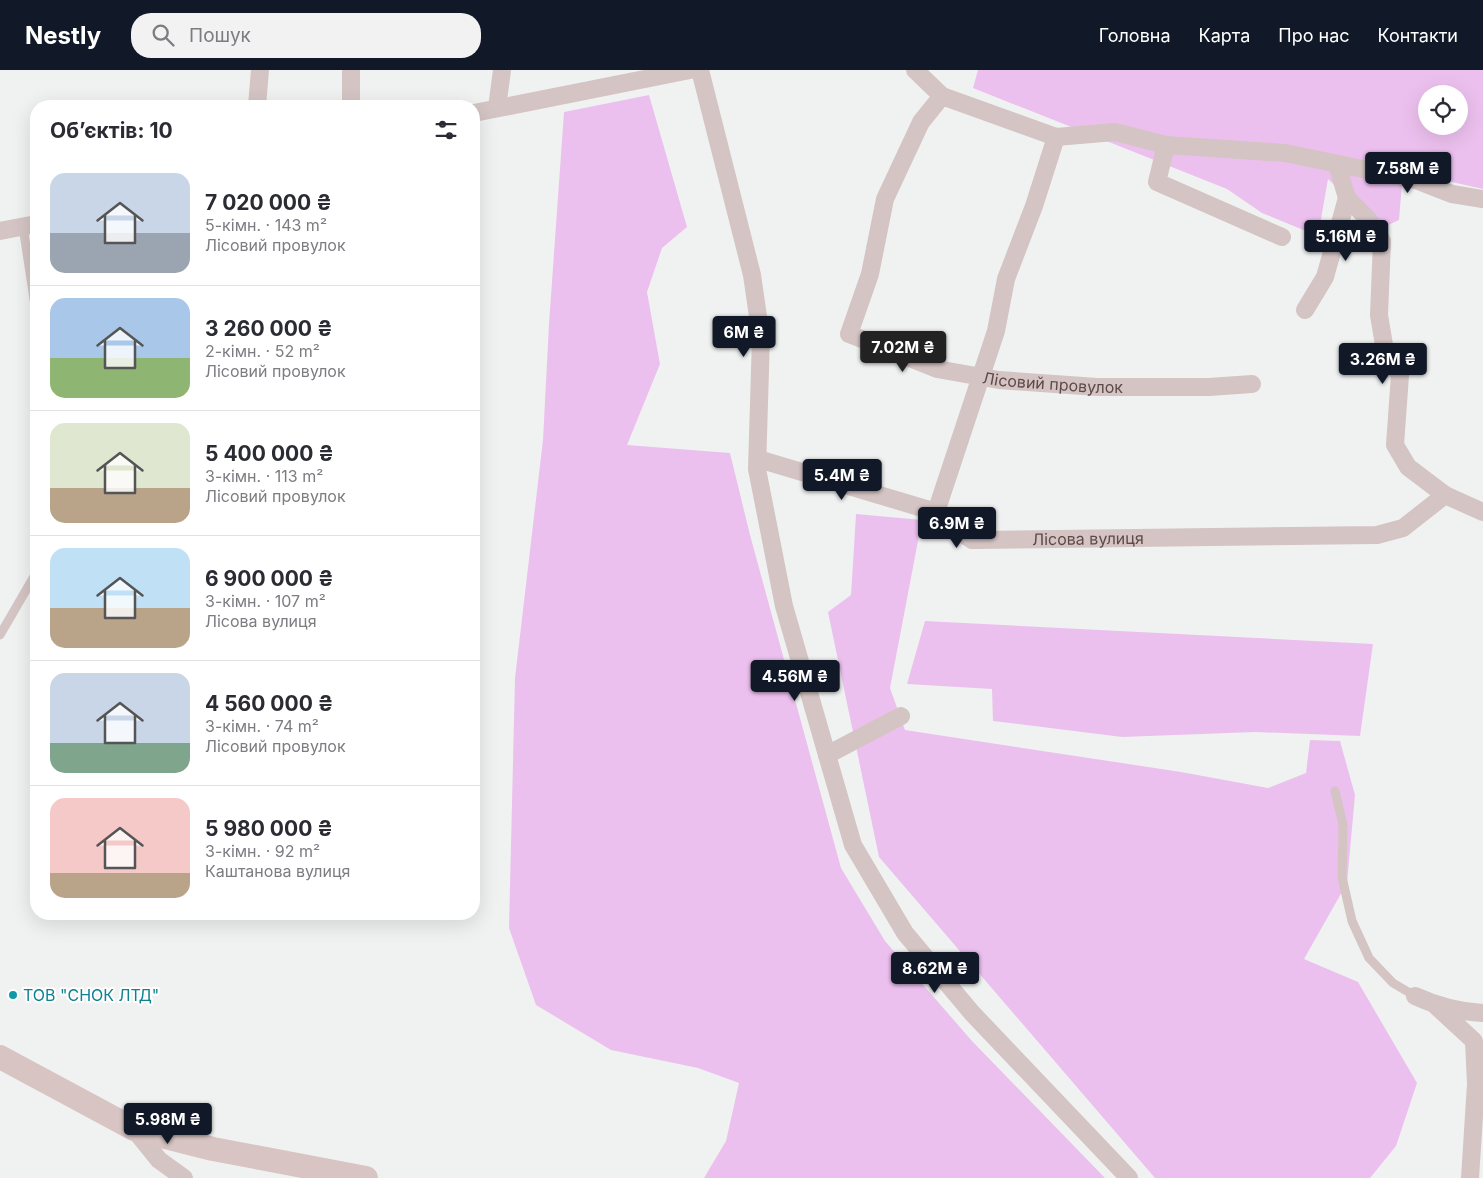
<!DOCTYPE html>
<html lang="uk">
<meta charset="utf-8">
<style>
:root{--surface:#fff;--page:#f2f2f3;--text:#2b2b33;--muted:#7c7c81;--line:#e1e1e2;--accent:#111827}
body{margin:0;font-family:Inter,sans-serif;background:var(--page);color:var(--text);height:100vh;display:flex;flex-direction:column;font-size:19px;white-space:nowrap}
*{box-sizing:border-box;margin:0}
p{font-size:16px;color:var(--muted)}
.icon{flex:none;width:28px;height:28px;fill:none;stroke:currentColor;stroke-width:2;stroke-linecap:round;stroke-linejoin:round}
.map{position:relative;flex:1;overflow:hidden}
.sheet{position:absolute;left:30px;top:30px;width:450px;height:820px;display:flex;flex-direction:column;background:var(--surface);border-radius:20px;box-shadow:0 5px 20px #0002}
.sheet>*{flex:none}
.buttons{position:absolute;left:1418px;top:15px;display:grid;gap:10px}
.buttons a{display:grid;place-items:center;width:50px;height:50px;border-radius:50%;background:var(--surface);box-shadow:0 5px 20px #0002;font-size:25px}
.price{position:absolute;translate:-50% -42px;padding:0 11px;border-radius:5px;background:var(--accent);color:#fff;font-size:16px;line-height:32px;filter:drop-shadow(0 1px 2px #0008)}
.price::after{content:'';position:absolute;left:50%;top:30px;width:15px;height:11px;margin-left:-8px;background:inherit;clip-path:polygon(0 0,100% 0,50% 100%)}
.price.selected{background:#222;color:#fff}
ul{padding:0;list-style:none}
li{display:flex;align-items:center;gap:15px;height:125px;padding:0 20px}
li+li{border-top:1px solid var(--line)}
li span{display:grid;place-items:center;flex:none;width:140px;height:100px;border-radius:15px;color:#555}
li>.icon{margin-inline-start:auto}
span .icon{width:60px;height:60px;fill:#fffc;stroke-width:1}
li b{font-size:21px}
h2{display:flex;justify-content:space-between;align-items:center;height:60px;padding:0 20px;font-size:21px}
header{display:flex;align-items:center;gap:30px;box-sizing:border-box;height:70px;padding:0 25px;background:var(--accent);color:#fff}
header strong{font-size:24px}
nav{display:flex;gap:28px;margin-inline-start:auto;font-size:18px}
.search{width:350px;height:45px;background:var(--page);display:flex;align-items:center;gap:12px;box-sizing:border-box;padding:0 18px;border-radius:20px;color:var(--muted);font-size:19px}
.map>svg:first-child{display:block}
.green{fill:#ecc0ee;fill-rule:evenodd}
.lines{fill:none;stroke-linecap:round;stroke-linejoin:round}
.lane{stroke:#d4c4c4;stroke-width:9}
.street{stroke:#d4c4c4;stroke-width:18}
.secondary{stroke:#d8c5c3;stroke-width:24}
.culture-dot{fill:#0f9aa8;stroke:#fff;stroke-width:2}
.labels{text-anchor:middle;stroke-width:4;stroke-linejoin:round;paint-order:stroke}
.street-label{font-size:16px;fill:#5d4948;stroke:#fff}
.culture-label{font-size:16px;fill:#0d838f;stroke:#fff;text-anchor:start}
</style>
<header>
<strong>Nestly</strong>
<div class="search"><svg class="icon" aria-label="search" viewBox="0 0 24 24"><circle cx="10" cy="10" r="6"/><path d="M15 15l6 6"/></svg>Пошук</div>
<nav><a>Головна</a><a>Карта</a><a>Про нас</a><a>Контакти</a></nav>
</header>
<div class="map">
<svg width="1483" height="1108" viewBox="0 0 1483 1108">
<rect width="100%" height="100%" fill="#f0f2f1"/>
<g class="green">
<path d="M978,0H1483V119L1403,101L1399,150L1380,159L1328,109L1318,166L1262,143L1227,119L973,18ZM1426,24H1459V56H1426Z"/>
<path d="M649,25L687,157L662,178L647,222L660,294L627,375L730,383L750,465L841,798L885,871L972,971L1105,1108H704L726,1071L739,1013L698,998L611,980L536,935L509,858L515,608L543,370L549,254L564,42Z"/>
<path d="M480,62L474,222V64Z"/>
<path d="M856,444L922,450L890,618L905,660L1181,702L1268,718L1306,703L1310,670L1340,671L1355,725L1347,813L1304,889L1358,912L1417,1013L1396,1076L1370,1108H1155L879,787L828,542L851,525Z"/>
<path d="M925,551L1373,574L1360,666L1255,662L1122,667L993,651L992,619L907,614Z"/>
</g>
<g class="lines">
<g class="lane">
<path d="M23,157L36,242"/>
<path d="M0,565L36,503"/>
<path d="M1335,721L1343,755L1342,807L1352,851L1369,888L1393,913L1415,926"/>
</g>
<g class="street">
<path d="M351,0V36"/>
<path d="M700,0L752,205L761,267L757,399L784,536L853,775L905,863L972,943L1129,1108"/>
<path d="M915,0L942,26L1056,67L1115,62L1166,75L1157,112L1282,167"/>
<path id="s1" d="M942,26L921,52L885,129L870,204L849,264L937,299L999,310L1097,317H1209L1252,314"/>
<path d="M257,36L260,0"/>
<path d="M497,38L502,0"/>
<path d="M474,43L690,0"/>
<path id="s2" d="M1056,67L1034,136L1006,209L996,261L936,442L948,454L972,470L1377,465L1403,458L1445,425"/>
<path d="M1166,75L1285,83L1416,110L1452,124L1483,129"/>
<path d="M1337,94L1347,128L1369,150L1382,171L1379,245L1385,281L1400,305L1395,375L1408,397L1445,425L1483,442"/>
<path d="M0,161L36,154"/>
<path d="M1305,240L1325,207L1347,128"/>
<path d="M758,389L936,442"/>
<path d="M827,685L901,646"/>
<path d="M1415,926C1437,936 1459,942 1483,943"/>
<path d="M1434,934L1474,971L1476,1014L1470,1108"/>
<path d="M134,1059L159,1090L184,1108"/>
</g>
<path class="secondary" d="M0,987L134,1059L213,1079L366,1108"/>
</g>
<circle class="culture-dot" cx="13" cy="925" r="5"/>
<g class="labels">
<g class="street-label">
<text dy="6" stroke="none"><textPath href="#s1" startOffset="470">Лісовий провулок</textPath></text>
<text dy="6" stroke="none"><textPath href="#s2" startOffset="556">Лісова вулиця</textPath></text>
</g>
<g class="culture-label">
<text x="23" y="931">ТОВ "СНОК ЛТД"</text>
</g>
</g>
</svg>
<div class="buttons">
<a><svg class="icon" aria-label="locate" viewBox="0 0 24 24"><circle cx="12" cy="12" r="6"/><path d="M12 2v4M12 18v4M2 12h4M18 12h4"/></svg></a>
</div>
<b class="price" style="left:1408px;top:124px">7.58M ₴</b>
<b class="price" style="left:1346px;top:192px">5.16M ₴</b>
<b class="price" style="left:744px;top:288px">6M ₴</b>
<b class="price selected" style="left:903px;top:303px">7.02M ₴</b>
<b class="price" style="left:1383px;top:315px">3.26M ₴</b>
<b class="price" style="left:842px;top:431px">5.4M ₴</b>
<b class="price" style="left:957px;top:479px">6.9M ₴</b>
<b class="price" style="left:795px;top:632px">4.56M ₴</b>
<b class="price" style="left:935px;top:924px">8.62M ₴</b>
<b class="price" style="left:168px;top:1075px">5.98M ₴</b>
<section class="sheet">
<h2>Об’єктів: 10<svg class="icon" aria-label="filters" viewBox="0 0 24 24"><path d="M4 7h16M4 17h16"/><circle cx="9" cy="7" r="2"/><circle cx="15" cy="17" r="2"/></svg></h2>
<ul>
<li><span style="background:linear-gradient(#c9d6e8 60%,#9aa5b1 0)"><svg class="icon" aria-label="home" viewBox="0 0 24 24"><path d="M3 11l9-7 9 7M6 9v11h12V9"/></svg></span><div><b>7 020 000 ₴</b><p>5-кімн. · 143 m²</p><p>Лісовий провулок</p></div></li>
<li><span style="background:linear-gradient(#a9c7e8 60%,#8fb573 0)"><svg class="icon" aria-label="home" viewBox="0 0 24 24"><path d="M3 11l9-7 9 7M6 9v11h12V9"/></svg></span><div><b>3 260 000 ₴</b><p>2-кімн. · 52 m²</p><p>Лісовий провулок</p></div></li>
<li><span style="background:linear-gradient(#dfe7d0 65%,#b9a48a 0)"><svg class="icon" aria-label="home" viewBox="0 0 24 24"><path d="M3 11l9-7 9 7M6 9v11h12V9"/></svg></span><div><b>5 400 000 ₴</b><p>3-кімн. · 113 m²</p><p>Лісовий провулок</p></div></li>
<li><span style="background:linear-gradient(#bfe0f5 60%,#b9a48a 0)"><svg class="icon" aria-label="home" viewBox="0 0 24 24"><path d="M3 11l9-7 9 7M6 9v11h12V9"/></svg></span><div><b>6 900 000 ₴</b><p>3-кімн. · 107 m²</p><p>Лісова вулиця</p></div></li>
<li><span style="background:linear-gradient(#c9d6e8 70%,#7fa58c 0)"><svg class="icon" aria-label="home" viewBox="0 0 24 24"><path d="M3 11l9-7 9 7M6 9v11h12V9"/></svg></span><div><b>4 560 000 ₴</b><p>3-кімн. · 74 m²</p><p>Лісовий провулок</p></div></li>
<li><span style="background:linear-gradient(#f6c9c9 75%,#b9a48a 0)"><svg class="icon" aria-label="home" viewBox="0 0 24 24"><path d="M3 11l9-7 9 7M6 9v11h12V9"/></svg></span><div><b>5 980 000 ₴</b><p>3-кімн. · 92 m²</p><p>Каштанова вулиця</p></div></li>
</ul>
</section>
</div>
